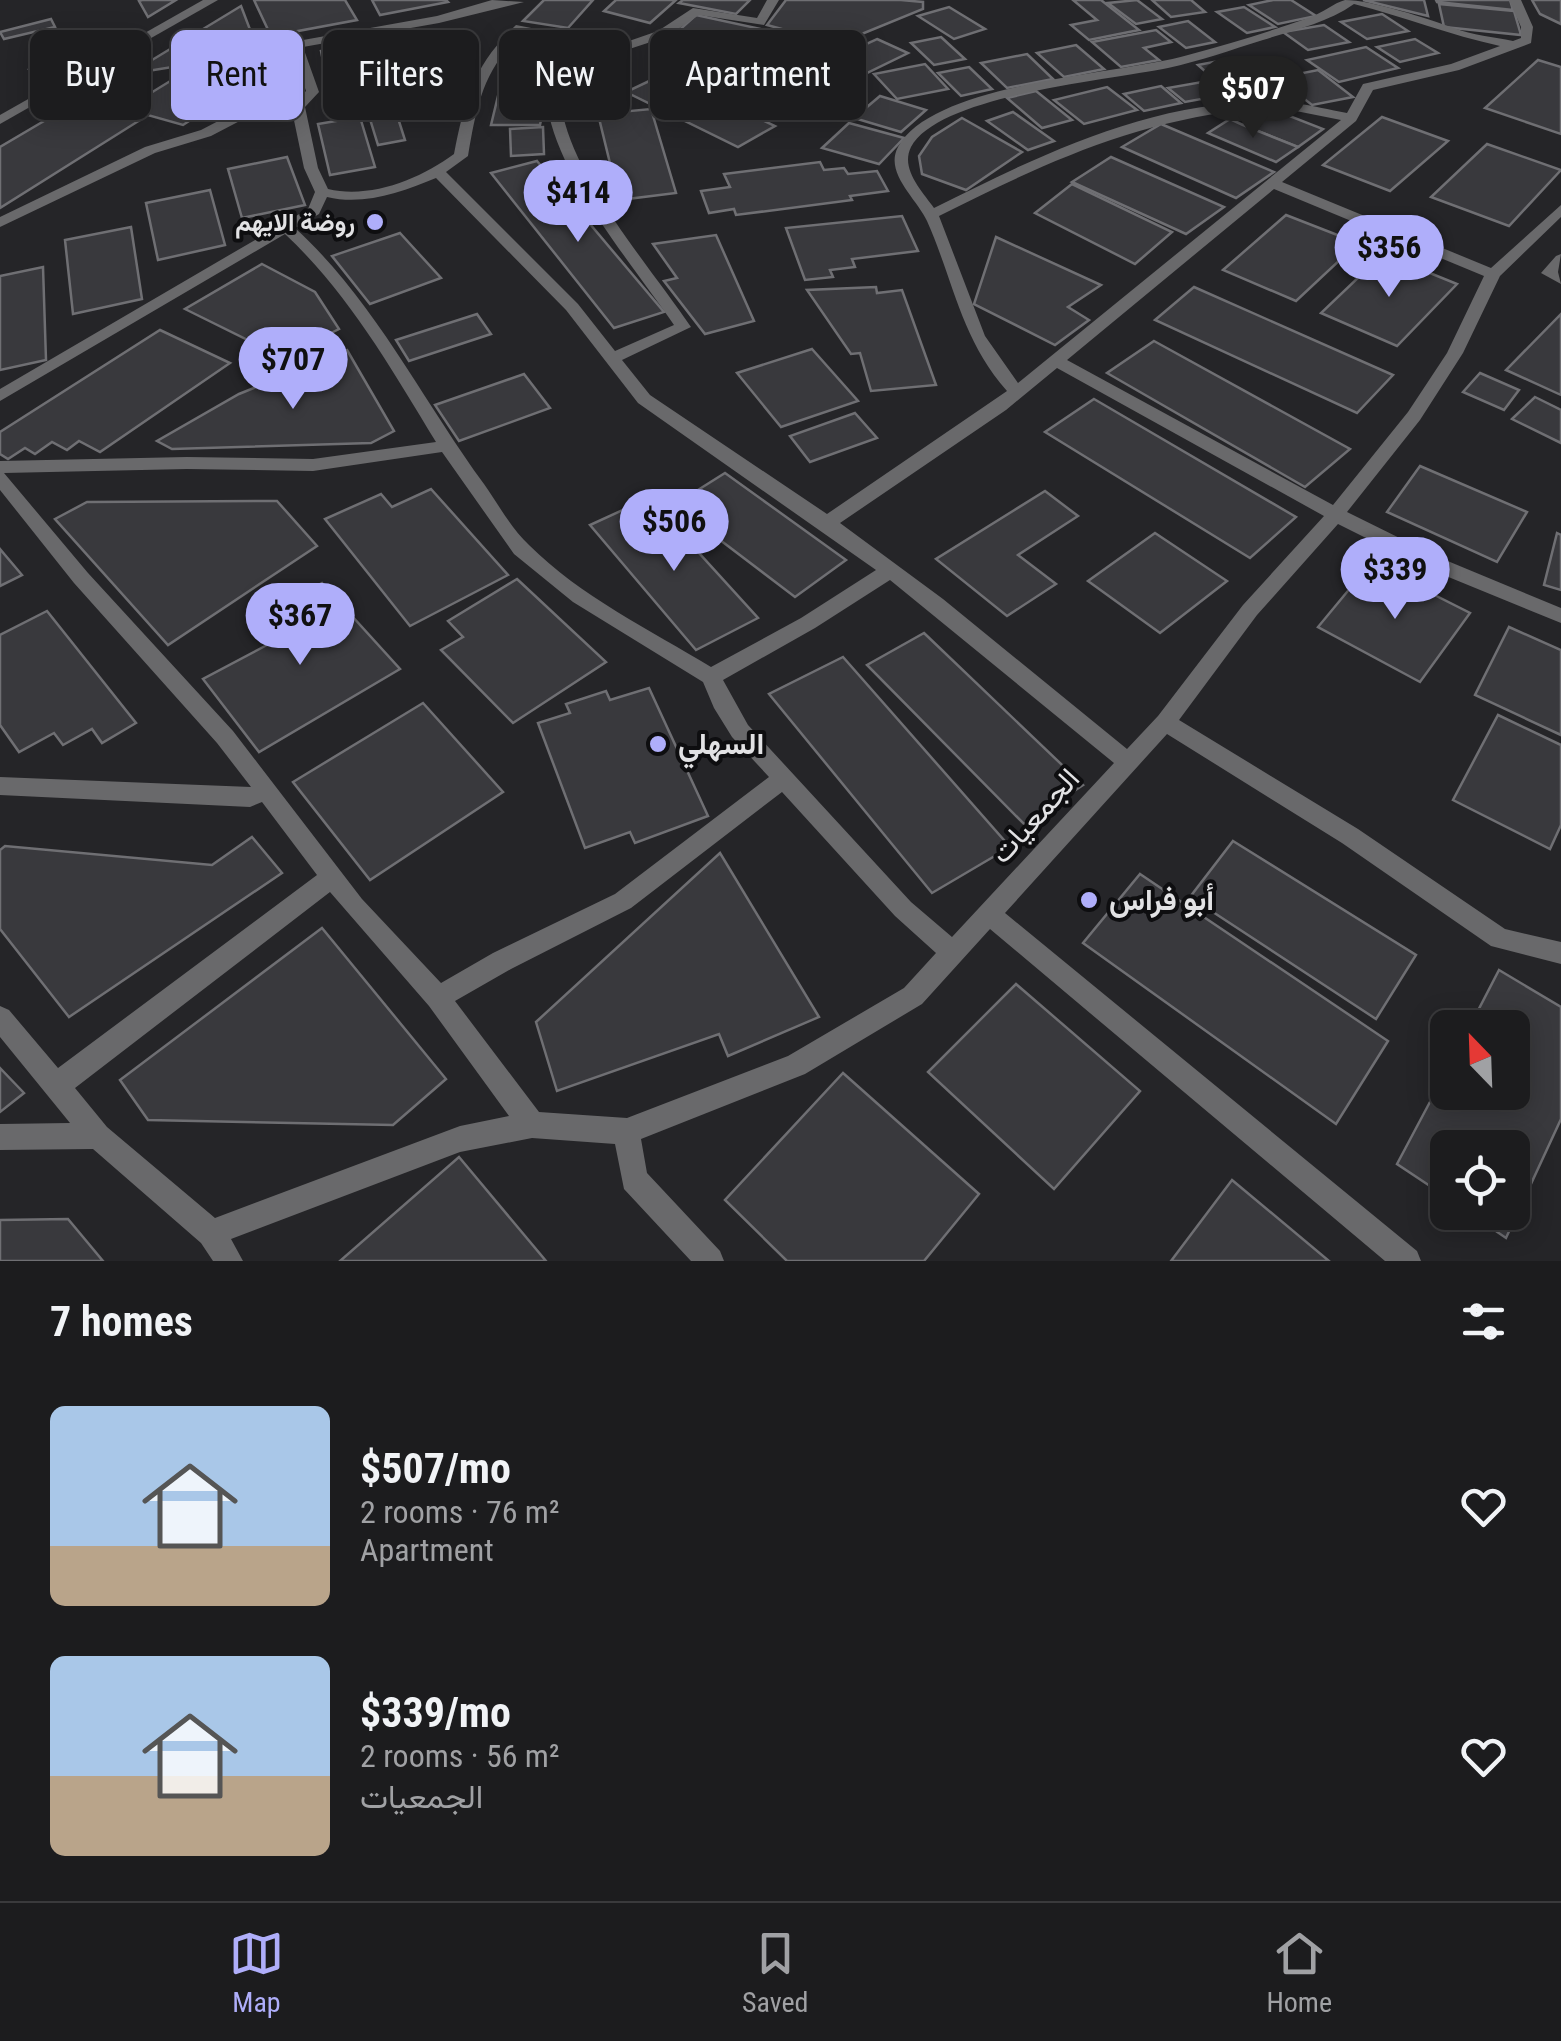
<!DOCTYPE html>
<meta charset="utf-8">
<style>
:root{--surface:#1c1c1e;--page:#252527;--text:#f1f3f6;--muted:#a0a1a4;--line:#3a3a3c;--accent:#afaefa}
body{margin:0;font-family:"Roboto Condensed",Vazirmatn,sans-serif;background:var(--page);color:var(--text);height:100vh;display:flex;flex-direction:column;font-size:38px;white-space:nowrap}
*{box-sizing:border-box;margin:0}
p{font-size:32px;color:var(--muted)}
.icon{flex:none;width:55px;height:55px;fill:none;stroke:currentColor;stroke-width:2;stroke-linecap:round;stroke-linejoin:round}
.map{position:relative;height:1261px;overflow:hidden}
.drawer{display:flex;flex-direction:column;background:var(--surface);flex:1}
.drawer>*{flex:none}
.banner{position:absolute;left:30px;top:30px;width:1000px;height:90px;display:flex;gap:20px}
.needle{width:65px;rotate:337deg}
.fabs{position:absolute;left:1430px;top:1010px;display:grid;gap:20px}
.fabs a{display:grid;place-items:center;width:100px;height:100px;border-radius:15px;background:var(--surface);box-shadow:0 5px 25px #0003,0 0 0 2px var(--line);font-size:50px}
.price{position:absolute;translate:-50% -85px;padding:0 22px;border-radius:35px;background:var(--accent);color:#111;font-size:32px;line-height:65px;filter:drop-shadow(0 2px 5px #0008)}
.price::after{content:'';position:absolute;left:50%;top:60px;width:30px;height:22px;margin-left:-15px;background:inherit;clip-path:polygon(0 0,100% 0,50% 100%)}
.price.on{background:#222;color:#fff}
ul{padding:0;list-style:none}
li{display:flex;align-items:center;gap:30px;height:250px;padding:0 50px}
li span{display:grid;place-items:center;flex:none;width:280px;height:200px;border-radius:15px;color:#555}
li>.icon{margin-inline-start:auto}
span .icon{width:120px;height:120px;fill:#fffc;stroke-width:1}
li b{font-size:42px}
h2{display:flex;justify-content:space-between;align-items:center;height:120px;padding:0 50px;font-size:42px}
.chip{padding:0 35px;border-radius:15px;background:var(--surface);box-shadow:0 5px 25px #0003,0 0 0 2px var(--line);font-size:35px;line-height:90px}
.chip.on{background:var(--accent);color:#111}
.menu{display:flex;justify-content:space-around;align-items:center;height:140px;border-top:2px solid var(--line);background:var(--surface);font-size:28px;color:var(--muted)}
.menu a{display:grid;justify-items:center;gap:5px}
.menu .on{color:var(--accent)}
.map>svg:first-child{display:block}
.building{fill:#39393d;stroke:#6f6f73;stroke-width:2.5}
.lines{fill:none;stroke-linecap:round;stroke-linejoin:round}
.minor{fill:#69696b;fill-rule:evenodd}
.poi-dot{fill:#afaefa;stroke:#0e0e10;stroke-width:4}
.labels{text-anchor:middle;stroke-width:8;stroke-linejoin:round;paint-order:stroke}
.far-poi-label{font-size:25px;font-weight:bold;fill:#e2e2e4;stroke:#0e0e10;text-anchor:end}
.poi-label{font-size:30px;font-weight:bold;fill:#e2e2e4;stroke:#0e0e10;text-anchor:start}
.street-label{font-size:30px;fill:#e2e2e4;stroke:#0e0e10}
</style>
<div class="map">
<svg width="1561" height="1261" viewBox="0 0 1561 1261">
<rect width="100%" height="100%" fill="#252528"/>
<g class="building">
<path d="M142,0H176L148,17L139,1Z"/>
<path d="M254,0H345L357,20L271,36Z"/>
<path d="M372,0H446L448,2L380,15Z"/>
<path d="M544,0H593L568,28L523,21Z"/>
<path d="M616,0H676L650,23L604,11Z"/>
<path d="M683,0H750L736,14L679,3Z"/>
<path d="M786,0H901L923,2V9L825,49L800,34L767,25Z"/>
<path d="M1073,0H1101L1139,30L1089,40L1071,25L1097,20Z"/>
<path d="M1137,0L1162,19L1136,24L1108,3Z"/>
<path d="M1152,0H1191L1205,12L1171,17Z"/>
<path d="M1273,0H1291L1316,16L1278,24L1249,5Z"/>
<path d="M1363,0H1424L1428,16Z"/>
<path d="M1436,0H1510L1513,10L1437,2Z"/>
<path d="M1532,0H1561V24L1540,14Z"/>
<path d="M1439,4L1514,11L1521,35L1444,27Z"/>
<path d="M241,6L259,53L129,74Z"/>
<path d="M949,7L985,29L954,39L918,16Z"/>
<path d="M1244,7L1275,27L1247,33L1217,12Z"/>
<path d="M1382,14L1408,31L1367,39L1341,22Z"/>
<path d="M696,15L793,36L762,60L666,42Z"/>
<path d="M51,19L55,27L4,39L0,32Z"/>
<path d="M1188,21L1215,42L1186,48L1159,27Z"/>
<path d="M1324,25L1349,42L1308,50L1283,32Z"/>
<path d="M427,30L437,50L325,71L321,51Z"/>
<path d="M1156,30L1171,42L1144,48L1159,60L1121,67L1092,42Z"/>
<path d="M108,31L121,35L93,50L80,46Z"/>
<path d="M941,37L965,59L934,65L911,43Z"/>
<path d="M877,39L908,53L834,89L803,73Z"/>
<path d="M1415,39L1438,53L1400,62L1377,47Z"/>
<path d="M525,43L554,50L577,62L555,74L531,63L507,62Z"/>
<path d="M1076,45L1104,69L1064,77L1037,53Z"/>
<path d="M1366,47L1398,68L1339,82L1307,60Z"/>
<path d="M70,48L86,53L46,74L30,69Z"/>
<path d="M438,53L430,86L329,100L326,74Z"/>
<path d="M714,53L816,95L778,117L676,74Z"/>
<path d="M1027,54L1053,79L1007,88L981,63Z"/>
<path d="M1229,59L1266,91L1234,97L1198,65Z"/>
<path d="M1538,60L1561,67V134L1485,108Z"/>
<path d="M198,64L254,79L183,125L148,115L0,208V147L100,88L141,99Z"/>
<path d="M925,64L948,89L897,99L874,74Z"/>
<path d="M969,67L992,89L961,96L938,73Z"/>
<path d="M1318,70L1353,97L1312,105L1278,78Z"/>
<path d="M664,74L775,126L738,147L626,92Z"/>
<path d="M1202,82L1218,96L1185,102L1168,88Z"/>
<path d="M1161,86L1181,103L1144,111L1124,94Z"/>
<path d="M1107,87L1137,110L1084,124L1054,100Z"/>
<path d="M1036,91L1072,120L1042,128L1007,98Z"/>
<path d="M498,96H546L540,125H491Z"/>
<path d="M880,96L926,110L901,132L854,118Z"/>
<path d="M1269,108L1323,129L1298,147L1243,125Z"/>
<path d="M651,109L676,193L619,200L598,114Z"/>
<path d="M1013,112L1054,141L1028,150L987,121Z"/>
<path d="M397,115L405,140L378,145L370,119Z"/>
<path d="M360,117L375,167L330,175L318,124Z"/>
<path d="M1382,117L1448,141L1390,191L1323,165Z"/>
<path d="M962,118L1022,152L966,190L922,174L919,156L932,137Z"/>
<path d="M1230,119L1243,125L1298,147L1276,162L1208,133Z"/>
<path d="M849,123L904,138L879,164L822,148Z"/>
<path d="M1161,124L1274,172L1236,198L1122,147Z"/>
<path d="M543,127L544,154L511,156L510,129Z"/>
<path d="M1487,144L1561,170L1509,226L1431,197Z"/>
<path d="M287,157L305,205L242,218L228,169Z"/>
<path d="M1111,157L1224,207L1186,234L1072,182Z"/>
<path d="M537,161L664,312L614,328L491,173Z"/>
<path d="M820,162L824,170L844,168L848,174L877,171L888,191L850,196L852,200L736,215L734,209L709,213L701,191L730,187L724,174Z"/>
<path d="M1072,184L1172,232L1135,264L1035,213Z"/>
<path d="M210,190L225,245L158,260L146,203Z"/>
<path d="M1286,215L1358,243L1296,301L1223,270Z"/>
<path d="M902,216L918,251L852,259L855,267L830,270L833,277L805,280L786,228Z"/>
<path d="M131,227L142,299L73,314L65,240Z"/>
<path d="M400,233L441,278L370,304L332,256Z"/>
<path d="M716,235L754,321L705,334L664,281L677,278L653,244Z"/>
<path d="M996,237L1101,285L1068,307L1089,320L1055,345L974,304Z"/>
<path d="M1383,254L1457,284L1397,346L1321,313Z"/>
<path d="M262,264L315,292L339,329L282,357L185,309Z"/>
<path d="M43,267L46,360L0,370V276Z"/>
<path d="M876,287L877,293L902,290L936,385L871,391L860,353L851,354L807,290Z"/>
<path d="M1194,287L1393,375L1357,413L1155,320Z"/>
<path d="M477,314L491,334L409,361L396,340Z"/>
<path d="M1561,314V395L1506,370Z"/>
<path d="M160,330L230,363L100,452L79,441L67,450L52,442L35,454L25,448L8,459L0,454V432Z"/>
<path d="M1154,341L1350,449L1305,487L1107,373Z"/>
<path d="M812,349L858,401L781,427L737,373Z"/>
<path d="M347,350L394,431L371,443L172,449L157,441L239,394Z"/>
<path d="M1480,373L1519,390L1504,410L1463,392Z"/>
<path d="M524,374L550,408L459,441L435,405Z"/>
<path d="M1535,397L1561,410V443L1512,419Z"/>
<path d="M1094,399L1296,517L1250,558L1045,432Z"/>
<path d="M855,413L877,438L810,462L790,436Z"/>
<path d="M1420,466L1527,512L1497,562L1387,512Z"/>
<path d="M725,473L846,560L795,597L674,505Z"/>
<path d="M431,489L508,575L410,626L325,519L381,494L392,507Z"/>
<path d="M1045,491L1078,516L1018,555L1056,584L1007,616L936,559Z"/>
<path d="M649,498L758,618L696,650L590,525Z"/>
<path d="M277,501L317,546L168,645L55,519L87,502Z"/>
<path d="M1155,533L1227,581L1160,633L1088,581Z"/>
<path d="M1557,533L1561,535V590L1544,585Z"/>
<path d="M0,549L22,575L0,586Z"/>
<path d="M1371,563L1470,613L1420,682L1318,627Z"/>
<path d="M517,579L606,662L513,723L441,650L463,637L448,621Z"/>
<path d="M322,583L400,669L259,752L203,679L267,645L248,623Z"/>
<path d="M47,611L136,723L102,743L92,729L63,745L54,733L19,752L0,725V635Z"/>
<path d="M1509,627L1561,650V735L1475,695Z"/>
<path d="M924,633L1083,785L1024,824L867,665Z"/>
<path d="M843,657L1010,847L932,893L769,694Z"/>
<path d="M649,688L708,816L635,843L630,832L585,848L538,723L570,713L566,704L606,691L610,700Z"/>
<path d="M423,703L503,792L370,880L293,782Z"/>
<path d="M1498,715L1561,745V825L1550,849L1453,800Z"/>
<path d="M252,837L282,873L69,1017L0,929V850L5,846L212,865Z"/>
<path d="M1233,841L1416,955L1376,1019L1190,897Z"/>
<path d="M720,853L819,1017L728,1056L719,1034L557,1091L536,1022Z"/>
<path d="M1140,874L1388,1041L1336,1124L1083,943Z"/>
<path d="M322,928L446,1079L393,1125L148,1120L120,1080Z"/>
<path d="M1499,970L1561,1007V1119L1506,1238L1468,1212H1512V1148H1448V1198L1397,1164L1448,1068V1092H1512V1028H1469Z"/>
<path d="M1016,984L1140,1091L1054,1189L928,1072Z"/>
<path d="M0,1068L24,1093L0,1112Z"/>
<path d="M843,1073L979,1194L924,1261H787L725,1200Z"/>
<path d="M459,1157L546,1261H340Z"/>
<path d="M1232,1180L1329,1261H1171Z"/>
<path d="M68,1219L103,1261H0V1220Z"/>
</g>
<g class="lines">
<g class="minor">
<path d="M203,0H218L0,124V115Z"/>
<path d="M492,0L524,2L439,23L303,47L319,92L305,107L318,168L328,189C371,199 420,179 454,154C465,99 473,66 516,25L572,36L603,50L658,31L693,8L757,18L767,0H779L764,25L699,15L666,37L608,56L604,72L577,95L563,115C578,184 650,267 691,327L622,360L650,395L827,514L1007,391C961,339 954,282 927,221C917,199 884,173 898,147C933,82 1118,75 1188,55C1229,44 1271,31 1311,17C1322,13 1334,3 1345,0C1372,0 1428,19 1454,28C1472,35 1494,37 1513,41L1521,38V27L1509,0H1521L1533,27L1531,43L1459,70L1373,90L1356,121L1282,182L1491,268L1561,205V217L1500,276L1463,353L1420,420L1347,512L1438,557L1561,608V623L1424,567L1338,524L1257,615L1179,720L1358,829L1505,929L1561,942V964L1491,946L1342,843L1167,734L1005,913L1417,1251L1421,1261H1385L990,929L922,1004L805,1074L641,1139L647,1173L720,1251L724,1261H691L624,1189L615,1144L532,1138L460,1152L231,1239L243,1261H213L201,1243L93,1149L0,1150V1124L70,1123L0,1037V1006L9,1010L58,1068L317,875L262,802L250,807L0,795V777L251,787L217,743L74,583L0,490V461L187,457L313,459L436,442C391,368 348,293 285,234L0,401V389L308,209L315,192L304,168L291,106L306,91L303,82L274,89L261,110L211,136L155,153L0,227V217L145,147L201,130L251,104L264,83L300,75L292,42L437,16ZM1354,4C1404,17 1450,35 1500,46L1451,64L1363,84L1347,113C1330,110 1311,105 1294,103C1165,93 1046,152 934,208C922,191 900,169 911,147C939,95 1110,80 1168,68C1200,61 1231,50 1263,40C1294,30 1327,23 1354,4ZM523,32L564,42L596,56L594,68L567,89L549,115C565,186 633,265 674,325L615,351L578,304L446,172L468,156C477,104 483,70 523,32ZM1242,110L1296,111L1341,120L1018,383L985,336L939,216C1041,165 1127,124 1242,110ZM436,178L566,310L638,403L876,570L801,618L711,667C650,630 580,596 529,545C511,528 498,504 484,484C421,398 374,300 295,228L319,214L327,197C364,206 402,192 436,178ZM1274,189L1484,276L1447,353L1408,412L1333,505L1067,360ZM1057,368L1324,516L1243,605L1158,716L1127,749L943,599L840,523L1006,410ZM442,452L514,554L573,602L703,682L714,708L732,737L769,777L615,894L493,953L441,983L362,899L233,731L88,573L4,473L187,469L313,471ZM890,580L1114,763L952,937L911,902L748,725L723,680L815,628ZM782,792L895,916L936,953L904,988L788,1056L627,1118L539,1112L455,1001L511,969L631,908ZM330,892L429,1006L509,1116L460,1126L215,1218L107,1127L75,1088Z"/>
<path d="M1561,254L1558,272L1561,284L1541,273L1556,256Z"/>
</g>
</g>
<g class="poi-dot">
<circle cx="375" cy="222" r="10"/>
<circle cx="658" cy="744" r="10"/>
<circle cx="1089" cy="900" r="10"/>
</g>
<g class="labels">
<g class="far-poi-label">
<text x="355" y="231">روضة الايهم</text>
</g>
<g class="poi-label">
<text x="678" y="754">السهلي</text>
<text x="1109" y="910">أبو فراس</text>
</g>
<g class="street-label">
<text transform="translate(1035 816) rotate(-48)" y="10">الجمعيات</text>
</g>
</g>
</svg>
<div class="fabs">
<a><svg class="needle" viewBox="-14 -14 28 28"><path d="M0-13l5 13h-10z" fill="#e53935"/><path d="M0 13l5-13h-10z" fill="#a0a1a4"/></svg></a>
<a><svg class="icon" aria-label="locate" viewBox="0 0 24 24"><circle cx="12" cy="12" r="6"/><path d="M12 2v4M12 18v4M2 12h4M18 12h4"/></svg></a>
</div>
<b class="price on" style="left:1253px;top:141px">$507</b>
<b class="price" style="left:578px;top:245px">$414</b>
<b class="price" style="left:1389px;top:300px">$356</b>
<b class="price" style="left:293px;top:412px">$707</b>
<b class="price" style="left:674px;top:574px">$506</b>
<b class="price" style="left:1395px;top:622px">$339</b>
<b class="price" style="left:300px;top:668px">$367</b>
<div class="banner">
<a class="chip">Buy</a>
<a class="chip on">Rent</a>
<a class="chip">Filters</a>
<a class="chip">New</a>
<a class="chip">Apartment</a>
</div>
</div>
<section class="drawer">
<h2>7 homes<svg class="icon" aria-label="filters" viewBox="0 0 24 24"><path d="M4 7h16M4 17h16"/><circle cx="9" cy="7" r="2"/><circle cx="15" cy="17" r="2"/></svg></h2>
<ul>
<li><span style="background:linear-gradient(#a9c7e8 70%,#b9a48a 0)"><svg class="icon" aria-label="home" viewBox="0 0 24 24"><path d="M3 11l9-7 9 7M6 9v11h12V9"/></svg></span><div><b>$507/mo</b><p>2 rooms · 76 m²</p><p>Apartment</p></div><svg class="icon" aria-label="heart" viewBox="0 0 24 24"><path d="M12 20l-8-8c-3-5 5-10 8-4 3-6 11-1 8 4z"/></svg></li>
<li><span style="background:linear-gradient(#a9c7e8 60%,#b9a48a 0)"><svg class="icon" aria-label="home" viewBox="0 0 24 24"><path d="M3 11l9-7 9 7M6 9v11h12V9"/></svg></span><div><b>$339/mo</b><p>2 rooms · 56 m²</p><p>الجمعيات</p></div><svg class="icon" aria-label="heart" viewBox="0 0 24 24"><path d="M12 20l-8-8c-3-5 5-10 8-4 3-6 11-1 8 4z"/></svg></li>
</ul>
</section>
<nav class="menu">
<a class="on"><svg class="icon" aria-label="map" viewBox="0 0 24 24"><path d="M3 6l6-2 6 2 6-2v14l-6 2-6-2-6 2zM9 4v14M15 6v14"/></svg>Map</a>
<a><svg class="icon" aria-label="saved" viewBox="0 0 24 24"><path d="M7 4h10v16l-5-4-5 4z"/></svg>Saved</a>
<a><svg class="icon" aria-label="home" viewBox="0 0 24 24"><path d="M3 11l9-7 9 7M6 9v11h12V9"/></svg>Home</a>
</nav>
